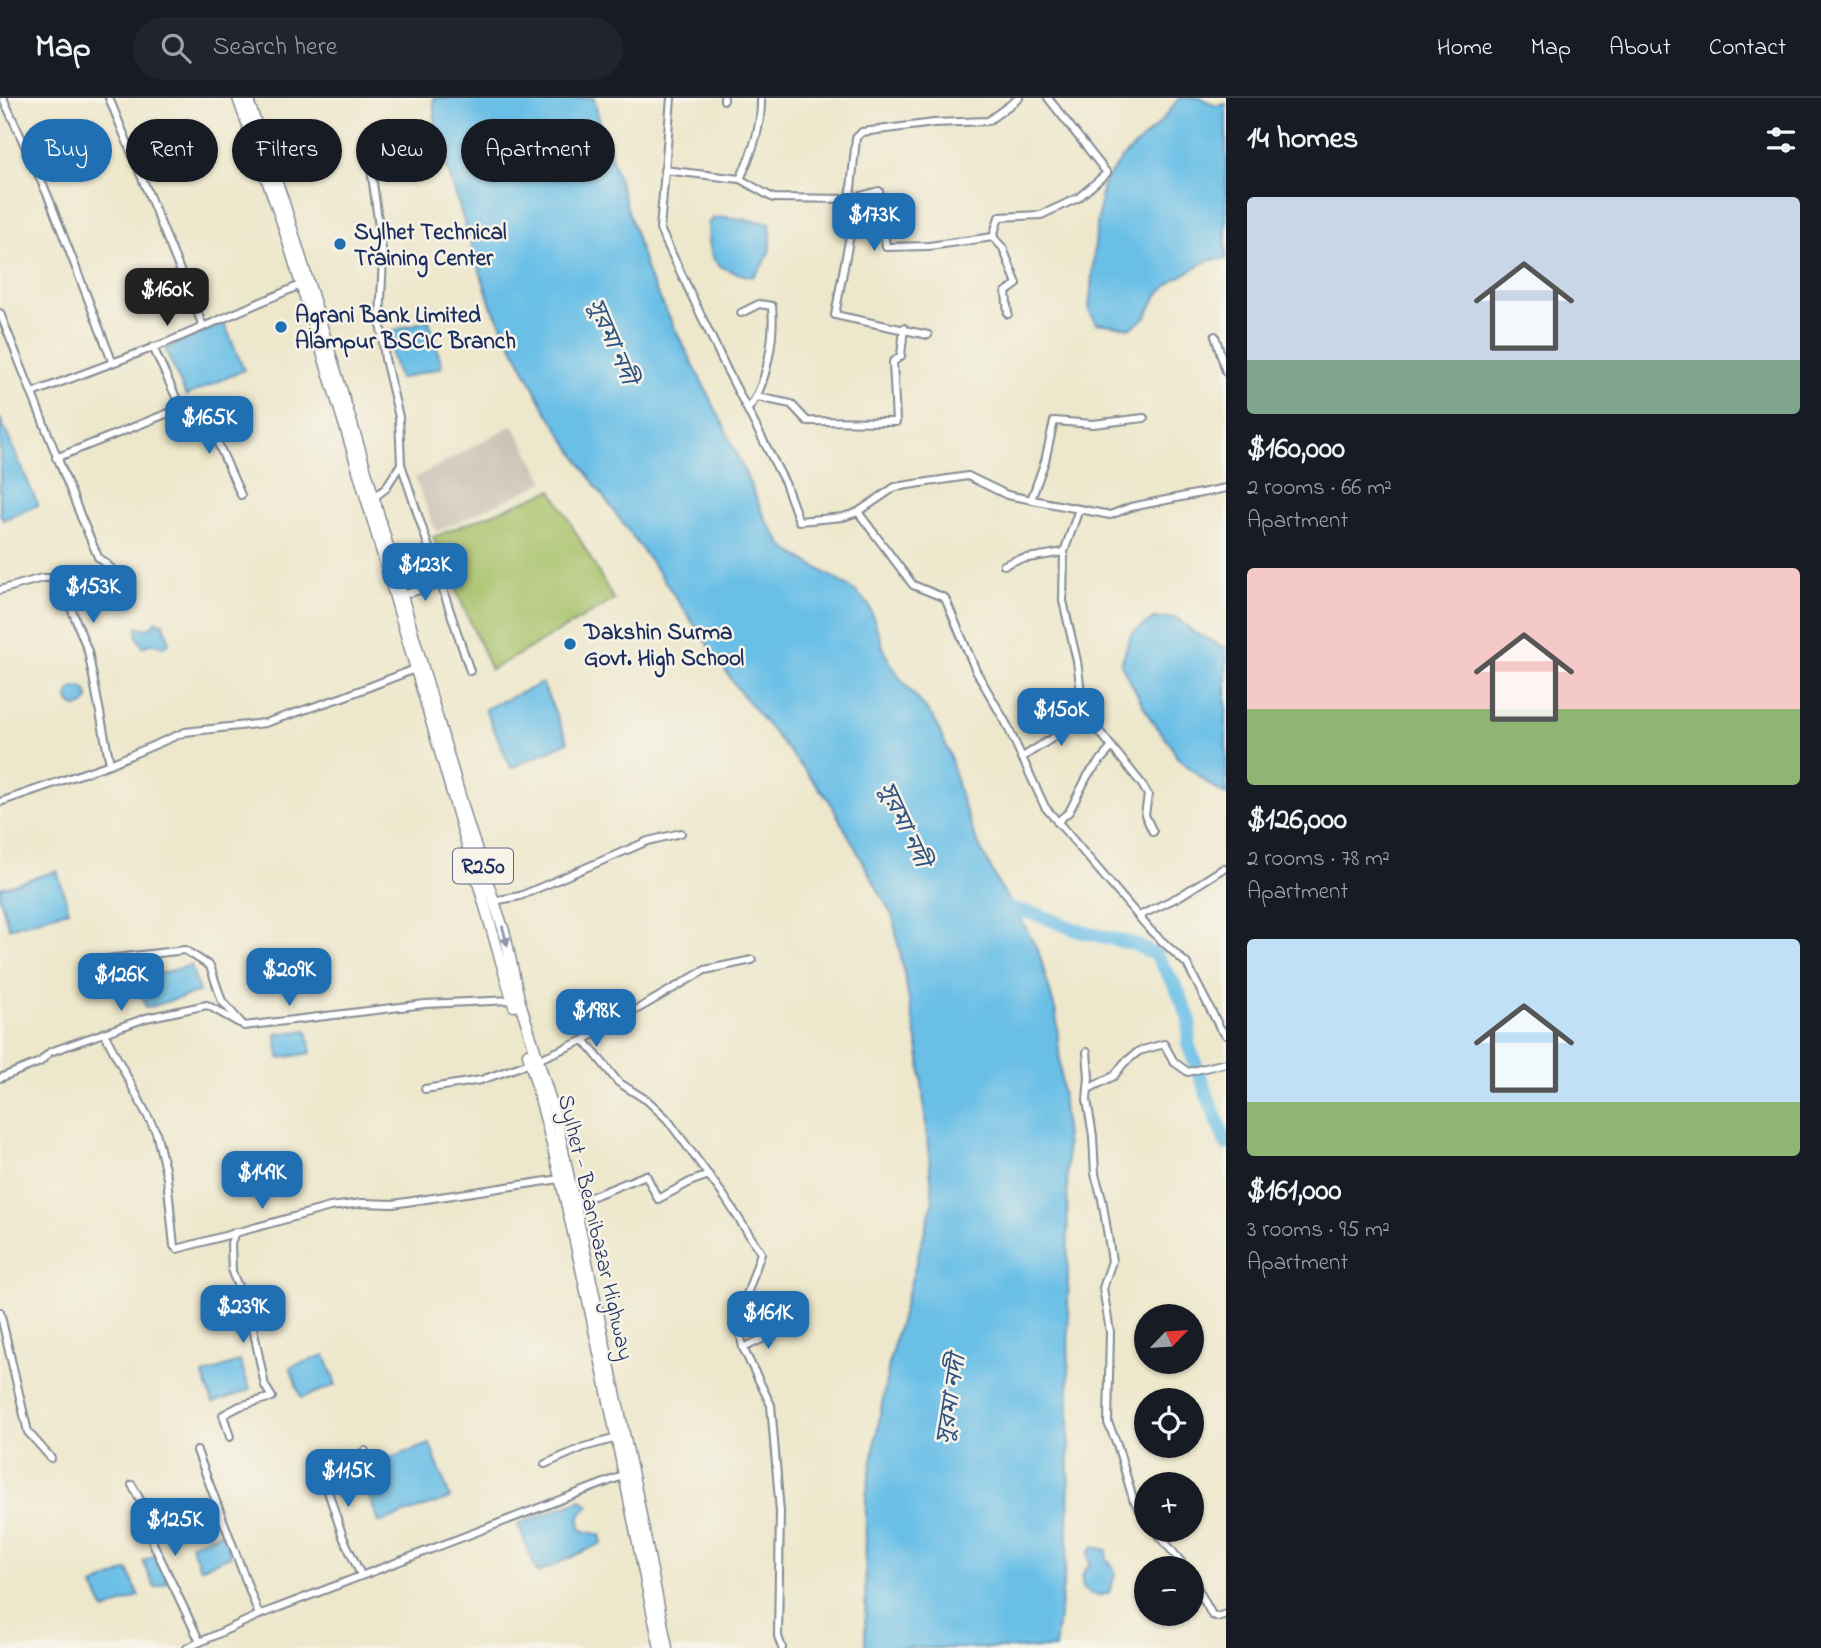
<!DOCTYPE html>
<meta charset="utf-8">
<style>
:root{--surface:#171b24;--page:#20242c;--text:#f1f3f6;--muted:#9ea1a6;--line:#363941;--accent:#1f6fb2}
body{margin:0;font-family:"Indie Flower","Noto Sans Bengali",sans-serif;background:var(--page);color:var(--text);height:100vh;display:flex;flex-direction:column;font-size:26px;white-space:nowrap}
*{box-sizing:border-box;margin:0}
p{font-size:23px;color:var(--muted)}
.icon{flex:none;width:38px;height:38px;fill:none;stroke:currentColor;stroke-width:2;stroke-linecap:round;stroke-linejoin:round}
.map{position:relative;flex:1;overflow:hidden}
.sheet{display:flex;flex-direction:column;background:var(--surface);width:595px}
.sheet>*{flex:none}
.hud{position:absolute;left:21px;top:21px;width:665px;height:63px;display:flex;gap:14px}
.needle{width:46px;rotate:65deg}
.buttons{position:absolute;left:1134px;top:1206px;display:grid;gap:14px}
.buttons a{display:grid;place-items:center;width:70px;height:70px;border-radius:50%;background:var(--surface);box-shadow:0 2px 5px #0004;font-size:35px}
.price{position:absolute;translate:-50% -60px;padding:0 16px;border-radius:14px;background:var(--accent);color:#fff;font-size:23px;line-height:46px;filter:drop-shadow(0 2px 4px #0008)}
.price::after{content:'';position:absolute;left:50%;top:42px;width:21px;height:16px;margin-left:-10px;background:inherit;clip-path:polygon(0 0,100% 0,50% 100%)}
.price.selected{background:#222;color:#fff}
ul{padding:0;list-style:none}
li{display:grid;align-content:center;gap:14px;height:371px;padding:0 21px}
li span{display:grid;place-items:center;height:217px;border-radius:7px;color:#555}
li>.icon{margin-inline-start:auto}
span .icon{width:126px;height:126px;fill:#fffc;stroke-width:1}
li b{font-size:30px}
h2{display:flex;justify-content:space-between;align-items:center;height:84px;padding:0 21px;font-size:30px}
.tag{padding:0 24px;border-radius:32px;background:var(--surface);box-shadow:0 2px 5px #0004;font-size:24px;line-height:63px}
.tag.selected{background:var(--accent);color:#fff}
header{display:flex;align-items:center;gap:42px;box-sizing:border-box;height:98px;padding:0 35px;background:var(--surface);border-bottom:2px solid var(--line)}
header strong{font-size:33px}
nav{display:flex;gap:38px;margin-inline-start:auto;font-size:24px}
.search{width:490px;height:63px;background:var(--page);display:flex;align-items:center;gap:18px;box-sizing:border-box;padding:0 24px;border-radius:38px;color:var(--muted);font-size:26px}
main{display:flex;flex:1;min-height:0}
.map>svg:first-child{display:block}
.industrial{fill:#cac3b8}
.green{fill:#a5c066;stroke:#607862;stroke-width:2}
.water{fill:#6abfe7;stroke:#4277a2;stroke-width:2}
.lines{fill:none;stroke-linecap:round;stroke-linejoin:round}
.river{stroke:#6abfe7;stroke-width:14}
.minor-casing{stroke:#848b94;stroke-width:10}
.primary-casing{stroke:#848b94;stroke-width:13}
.minor{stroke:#fff;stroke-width:6}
.primary{stroke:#fff;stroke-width:10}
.oneway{fill:#8d97ae}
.poi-dot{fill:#1f6fb2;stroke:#f7f3e8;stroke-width:2.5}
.labels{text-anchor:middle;stroke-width:5;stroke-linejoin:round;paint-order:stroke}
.shield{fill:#f7f3e8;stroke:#5d6a87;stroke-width:2}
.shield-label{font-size:21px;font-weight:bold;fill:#1b2f5e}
.poi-label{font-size:23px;font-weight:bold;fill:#1b2f5e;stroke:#f7f3e8;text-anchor:start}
.street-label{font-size:23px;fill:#1b2f5e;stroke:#f7f3e8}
.water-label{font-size:24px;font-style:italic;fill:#2f5380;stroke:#f7f3e8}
</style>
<header>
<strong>Map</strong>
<div class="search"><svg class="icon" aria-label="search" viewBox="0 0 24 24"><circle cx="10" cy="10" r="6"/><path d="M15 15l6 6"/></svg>Search here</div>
<nav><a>Home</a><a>Map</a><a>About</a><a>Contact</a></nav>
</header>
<main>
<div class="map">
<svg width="1226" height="1550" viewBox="0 0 1226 1550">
<rect width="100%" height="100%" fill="#f7f3e8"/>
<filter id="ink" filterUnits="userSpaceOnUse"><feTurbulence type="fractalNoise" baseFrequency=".0143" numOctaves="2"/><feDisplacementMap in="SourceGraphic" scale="14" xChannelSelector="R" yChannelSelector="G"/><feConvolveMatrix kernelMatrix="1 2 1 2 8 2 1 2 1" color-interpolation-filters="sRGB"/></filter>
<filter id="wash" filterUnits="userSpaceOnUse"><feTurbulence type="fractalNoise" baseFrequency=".00686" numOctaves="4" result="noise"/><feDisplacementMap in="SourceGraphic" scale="28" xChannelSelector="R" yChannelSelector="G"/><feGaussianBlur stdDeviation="1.57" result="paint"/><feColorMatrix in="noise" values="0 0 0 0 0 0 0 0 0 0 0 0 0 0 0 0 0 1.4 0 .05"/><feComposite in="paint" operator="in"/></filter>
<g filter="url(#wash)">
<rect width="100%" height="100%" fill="#ede7cb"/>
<path class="industrial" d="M513,327L545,384L436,434L415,380Z"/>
<path class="green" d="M552,392L614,502L491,572L433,439Z"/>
<g class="water">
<path d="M433,0H594L598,17L649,179L724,328L766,422L785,450L855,493L869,507L886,557L900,580L934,621L949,654L960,697L975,739L999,787L1017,814L1039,855L1056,915L1067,1055L1069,1331L1068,1449L1055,1550H865L866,1398L890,1260L933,1103L919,953L893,819L829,702L740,594L659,475L595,387L545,311L491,207L437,39Z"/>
<path d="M1179,0H1202L1216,8L1226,6V161L1209,162L1174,182L1157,197L1146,219L1131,230L1096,225L1089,212L1096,135L1103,86L1123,59L1159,26Z"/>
<path d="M727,119L770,125C773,149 770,162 752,179C713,169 710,167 708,126L713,120Z"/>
<path d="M429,222L442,269L399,281L385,235Z"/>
<path d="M224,225L244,272L186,298L165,251Z"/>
<path d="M0,320L38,407L3,422L0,415Z"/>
<path d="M1155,520H1177L1191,533L1226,550V697L1210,687L1177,659L1170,646L1150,620L1121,566L1131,536Z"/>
<path d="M157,523L164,526L169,543L167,548L162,549L152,545L143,549L137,539V529L148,531Z"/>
<path d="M542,585L568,644L511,670L485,611Z"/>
<circle cx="78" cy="599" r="10"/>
<path d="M57,773L69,812L9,830L0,800V790Z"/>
<path d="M191,867L199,894L146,910L138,882Z"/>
<path d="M307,932L311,955L279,960L276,936Z"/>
<path d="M325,1257L336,1287L301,1300L290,1269Z"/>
<path d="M240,1263L250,1292L213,1305L203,1277Z"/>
<path d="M430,1346L450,1400L379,1425L359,1371Z"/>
<path d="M582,1402L589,1408C580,1415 577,1421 581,1432L600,1437L602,1445L537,1475L518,1426Z"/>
<path d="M223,1434L231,1458L200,1470L191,1446Z"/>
<path d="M1093,1449L1107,1452V1462L1114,1470L1115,1477L1109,1495C1099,1499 1090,1497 1083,1490C1081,1479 1082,1474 1090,1467L1088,1456Z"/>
<path d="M155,1457L168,1484L155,1490L143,1463Z"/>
<path d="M128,1472L139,1498L105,1513L93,1488Z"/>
</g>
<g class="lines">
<path class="river" d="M999,808L1039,817L1079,833L1134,846L1156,857L1176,889L1190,923L1188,946L1226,1046"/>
</g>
</g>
<g filter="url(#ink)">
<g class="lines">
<defs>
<g id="minor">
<path d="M3,0L48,98L112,263"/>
<path d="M109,0L203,228"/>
<path d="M671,0L660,131L727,272L785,385L799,423L843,419L858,414L913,487L945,500L976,573L1006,625L1045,709L1151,833L1187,866L1220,930L1226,937"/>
<path d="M724,0V2"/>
<path d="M664,72L740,81L773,100L850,101L879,93L886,149L929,148L993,139L999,119L1041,117L1078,100L1107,75L1048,0"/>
<path d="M740,81C752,56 762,28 761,0"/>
<path d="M993,139L1003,150L1017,186L1006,194L1008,216"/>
<path d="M0,215L81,419L98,459L111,470L113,478L110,486L101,492L67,500"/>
<path d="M741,215L759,206L772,208C775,238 767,288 748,311"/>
<path d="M928,237L835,217L854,116L850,101L856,40L862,34L934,25L988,23L1019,0"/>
<path d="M1215,238L1226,274"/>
<path d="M32,295L168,244L303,186"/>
<path d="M757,299L791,306L807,323L896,324L893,264L901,258L904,230"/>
<path d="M181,310L195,304L200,305L241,397"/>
<path d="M56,360L181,310L153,249"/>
<path d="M401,366L470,573"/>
<path d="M372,401L385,391L401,366L399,319L385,261L380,222L383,159L369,55L395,40"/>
<path d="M1031,402L1045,363L1054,323L1093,326L1144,320"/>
<path d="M1079,411L1064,454L1063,503L1077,563L1082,602L1087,618L1141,685L1148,697L1145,717L1153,734"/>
<path d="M858,414L895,389L968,378L1007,397L1110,417L1131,409L1226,390"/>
<path d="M1004,467L1016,462L1064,454"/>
<path d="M0,492L42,480H62L65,484L67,500L88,553L110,666"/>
<path d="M402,497L441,486"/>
<path d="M1021,660L1087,618"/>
<path d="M0,704L110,666L185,634L265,625L343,599L415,571"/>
<path d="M1057,724L1069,714L1088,677L1112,649"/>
<path d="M494,803L520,798L648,743L681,735"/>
<path d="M1139,818L1180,798L1224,770"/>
<path d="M107,861L185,852L210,868L222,903L244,928L425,906L512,902"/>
<path d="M104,935L156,1034L167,1080L174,1148L177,1151L330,1109L362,1105L393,1106L560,1081"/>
<path d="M584,942L618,984L648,1003L667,1021L724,1098L761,1155L738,1223L743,1250L771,1307L780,1414L778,1538L782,1550"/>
<path d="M1087,954L1089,979L1087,1002L1093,1038L1095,1076L1102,1101L1112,1163L1103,1190L1110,1234L1108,1325L1117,1346L1133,1401L1146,1421"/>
<path d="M0,980L40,964L50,954L146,920L207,907L239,925"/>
<path d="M425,991L481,982L530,965L584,942L705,872L752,862"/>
<path d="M1088,991L1114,978L1124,965L1139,953L1164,946L1174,964L1188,974L1226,965"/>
<path d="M572,1103L576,1105L646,1077L658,1101L692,1083L709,1077"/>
<path d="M0,1214L28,1334L51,1360"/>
<path d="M743,1250L762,1241L776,1228"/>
<path d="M230,1339L223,1317L240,1308L272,1299L265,1288L251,1220L232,1174L231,1145L235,1134"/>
<path d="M197,1353L259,1517"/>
<path d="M545,1366L584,1349L617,1340"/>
<path d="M132,1387L153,1426V1445L200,1544"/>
<path d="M1155,1432L1186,1470"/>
<path d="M361,1477L343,1439L325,1384L326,1379L365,1353"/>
<path d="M1192,1480L1212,1517L1218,1519L1226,1516"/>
<path d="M187,1550L259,1517L625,1377"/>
</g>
<g id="primary">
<path d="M238,0L281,121L351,348L514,908"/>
<path d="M247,0L283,102L359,349L469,729L505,836L519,901L556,1020L635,1387L667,1550"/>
<path d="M528,956C583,1151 617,1352 660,1550"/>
</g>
</defs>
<use href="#minor" class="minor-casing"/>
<use href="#primary" class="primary-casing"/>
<use href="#minor" class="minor"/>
<use href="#primary" class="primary"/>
</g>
<defs><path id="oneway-solid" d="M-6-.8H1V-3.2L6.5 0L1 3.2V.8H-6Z" transform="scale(1.75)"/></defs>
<use class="oneway" href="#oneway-solid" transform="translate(505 838) rotate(75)"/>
</g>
<g class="poi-dot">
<circle cx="340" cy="146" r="7"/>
<circle cx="281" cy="229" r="7"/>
<circle cx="570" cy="546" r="7"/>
</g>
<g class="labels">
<rect class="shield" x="453" y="750.5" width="60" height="35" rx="5"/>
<g class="shield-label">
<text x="483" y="775">R250</text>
</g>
<g class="poi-label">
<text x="354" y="141">Sylhet Technical<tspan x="354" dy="26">Training Center</tspan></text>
<text x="295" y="224">Agrani Bank Limited<tspan x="295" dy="26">Alampur BSCIC Branch</tspan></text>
<text x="584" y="541">Dakshin Surma<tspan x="584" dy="26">Govt. High School</tspan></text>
</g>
<g class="street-label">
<text transform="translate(597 1129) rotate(77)" y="8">Sylhet - Beanibazar Highway</text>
</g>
<g class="water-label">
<text transform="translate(613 243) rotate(67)" y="8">সুরমা নদী</text>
<text transform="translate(905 726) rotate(65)" y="8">সুরমা নদী</text>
<text transform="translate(950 1301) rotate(-81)" y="8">সুরমা নদী</text>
</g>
</g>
</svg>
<div class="buttons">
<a><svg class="needle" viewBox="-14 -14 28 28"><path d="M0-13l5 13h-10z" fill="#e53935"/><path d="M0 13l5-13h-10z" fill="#9ea1a6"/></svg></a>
<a><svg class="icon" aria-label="locate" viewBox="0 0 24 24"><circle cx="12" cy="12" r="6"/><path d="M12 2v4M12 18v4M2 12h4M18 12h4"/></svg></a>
<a>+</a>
<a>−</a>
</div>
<b class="price" style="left:874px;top:155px">$173K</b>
<b class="price selected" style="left:167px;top:230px">$160K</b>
<b class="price" style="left:209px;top:358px">$165K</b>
<b class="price" style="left:425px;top:505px">$123K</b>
<b class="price" style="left:93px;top:527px">$153K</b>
<b class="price" style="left:1061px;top:650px">$150K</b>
<b class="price" style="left:289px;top:910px">$209K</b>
<b class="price" style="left:121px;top:915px">$126K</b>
<b class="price" style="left:596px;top:951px">$198K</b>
<b class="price" style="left:262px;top:1113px">$149K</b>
<b class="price" style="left:243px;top:1247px">$239K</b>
<b class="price" style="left:768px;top:1253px">$161K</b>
<b class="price" style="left:348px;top:1411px">$115K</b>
<b class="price" style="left:175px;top:1460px">$125K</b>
<div class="hud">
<a class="tag selected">Buy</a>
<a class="tag">Rent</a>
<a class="tag">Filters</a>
<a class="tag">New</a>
<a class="tag">Apartment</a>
</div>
</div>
<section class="sheet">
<h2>14 homes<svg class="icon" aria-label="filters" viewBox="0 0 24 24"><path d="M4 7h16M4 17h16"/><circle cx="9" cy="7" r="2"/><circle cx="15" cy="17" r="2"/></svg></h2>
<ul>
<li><span style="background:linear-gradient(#c9d6e8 75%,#7fa58c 0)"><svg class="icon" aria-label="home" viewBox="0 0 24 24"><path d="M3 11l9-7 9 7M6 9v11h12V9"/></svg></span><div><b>$160,000</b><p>2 rooms · 66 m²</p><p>Apartment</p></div></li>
<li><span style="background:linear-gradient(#f6c9c9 65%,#8fb573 0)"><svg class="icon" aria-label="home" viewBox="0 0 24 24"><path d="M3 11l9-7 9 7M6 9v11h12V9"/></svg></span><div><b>$126,000</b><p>2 rooms · 78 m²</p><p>Apartment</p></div></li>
<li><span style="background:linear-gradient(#bfe0f5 75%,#8fb573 0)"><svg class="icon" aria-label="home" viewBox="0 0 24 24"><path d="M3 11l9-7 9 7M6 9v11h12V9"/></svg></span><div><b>$161,000</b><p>3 rooms · 95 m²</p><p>Apartment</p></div></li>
</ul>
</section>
</main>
